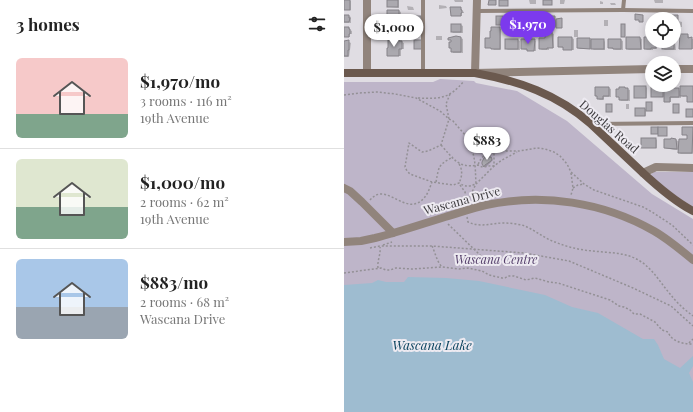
<!DOCTYPE html>
<meta charset="utf-8">
<style>
:root{--surface:#fff;--page:#f6f6f6;--text:#222;--muted:#767676;--line:#e0e0e0;--accent:#7c3aed}
body{margin:0;font-family:"Playfair Display",serif;background:var(--page);color:var(--text);height:100vh;display:flex;flex-direction:column;font-size:15px;white-space:nowrap}
*{box-sizing:border-box;margin:0}
p{font-size:13px;color:var(--muted)}
.icon{flex:none;width:22px;height:22px;fill:none;stroke:currentColor;stroke-width:2;stroke-linecap:round;stroke-linejoin:round}
.map{position:relative;flex:1;overflow:hidden}
.side{display:flex;flex-direction:column;background:var(--surface);width:344px}
.side>*{flex:none}
.tools{position:absolute;left:301px;top:12px;display:grid;gap:8px}
.tools a{display:grid;place-items:center;width:36px;height:36px;border-radius:50%;background:var(--surface);box-shadow:0 2px 10px #0003;font-size:20px}
.price{position:absolute;translate:-50% -34px;padding:0 9px;border-radius:14px;background:#fff;color:#222;font-size:13px;line-height:26px;filter:drop-shadow(0 1px 2px #0008)}
.price::after{content:'';position:absolute;left:50%;top:24px;width:12px;height:9px;margin-left:-6px;background:inherit;clip-path:polygon(0 0,100% 0,50% 100%)}
.price.selected{background:var(--accent);color:#fff}
ul{padding:0;list-style:none}
li{display:flex;align-items:center;gap:12px;height:100px;padding:0 16px}
li+li{border-top:1px solid var(--line)}
li span{display:grid;place-items:center;flex:none;width:112px;height:80px;border-radius:6px;color:#555}
li>.icon{margin-inline-start:auto}
span .icon{width:48px;height:48px;fill:#fffc;stroke-width:1}
li b{font-size:17px}
h2{display:flex;justify-content:space-between;align-items:center;height:48px;padding:0 16px;font-size:17px}
main{display:flex;flex:1;min-height:0}
.map>svg:first-child{display:block}
.green{fill:#beb5c9}
.water{fill:#9ebcd0}
.shadow{fill:#0003}
.building{fill:#aba9af;stroke:#868389}
.lines{fill:none;stroke-linecap:round;stroke-linejoin:round}
.path{stroke:#939095;stroke-width:1.5;stroke-dasharray:2 2;stroke-linecap:butt}
.lane{stroke:#91847c;stroke-width:4}
.street{stroke:#91847c;stroke-width:8}
.secondary{stroke:#6b594e;stroke-width:8}
.labels{text-anchor:middle;stroke-width:4;stroke-linejoin:round;paint-order:stroke}
.street-label{font-size:12px;fill:#3e3c3f;stroke:#edeaf1}
.park-label{font-size:12px;font-style:italic;fill:#543f6a;stroke:#edeaf1}
.water-label{font-size:13px;font-style:italic;fill:#0b435f;stroke:#edeaf1}
</style>
<main>
<section class="side">
<h2>3 homes<svg class="icon" aria-label="filters" viewBox="0 0 24 24"><path d="M4 7h16M4 17h16"/><circle cx="9" cy="7" r="2"/><circle cx="15" cy="17" r="2"/></svg></h2>
<ul>
<li><span style="background:linear-gradient(#f6c9c9 70%,#7fa58c 0)"><svg class="icon" aria-label="home" viewBox="0 0 24 24"><path d="M3 11l9-7 9 7M6 9v11h12V9"/></svg></span><div><b>$1,970/mo</b><p>3 rooms · 116 m²</p><p>19th Avenue</p></div></li>
<li><span style="background:linear-gradient(#dfe7d0 60%,#7fa58c 0)"><svg class="icon" aria-label="home" viewBox="0 0 24 24"><path d="M3 11l9-7 9 7M6 9v11h12V9"/></svg></span><div><b>$1,000/mo</b><p>2 rooms · 62 m²</p><p>19th Avenue</p></div></li>
<li><span style="background:linear-gradient(#a9c7e8 60%,#9aa5b1 0)"><svg class="icon" aria-label="home" viewBox="0 0 24 24"><path d="M3 11l9-7 9 7M6 9v11h12V9"/></svg></span><div><b>$883/mo</b><p>2 rooms · 68 m²</p><p>Wascana Drive</p></div></li>
</ul>
</section>
<div class="map">
<svg width="349" height="412" viewBox="0 0 349 412">
<rect width="100%" height="100%" fill="#e0dde3"/>
<g class="green">
<path d="M96,79L130,81L132,83L173,91L223,121L308,194L349,219V412H0V82H89Z"/>
<path d="M310,172H349V207L323,190L308,177L307,174Z"/>
</g>
<path class="water" d="M64,277L102,278L135,281L201,295L228,307L254,313L299,339H310L314,345L320,359L336,368L349,356V366L345,373L349,382V412H0V285L28,283L34,280L42,282H60Z"/>
<g class="shadow">
<path d="M0,0H5L7,1V10H0Z"/>
<path d="M44,0H55V8L46,7L44,6Z"/>
<path d="M110,0H119V2H111Z"/>
<path d="M185,0H192V4H186Z"/>
<path d="M216,0H221L220,4H216Z"/>
<path d="M310,0H319V3H311Z"/>
<path d="M256,1L259,2V4H256Z"/>
<path d="M266,3H271L272,5H267Z"/>
<path d="M95,5L102,6L103,8L95,9Z"/>
<path d="M63,6L69,7L70,10H64Z"/>
<path d="M116,8L118,9V11L120,12V13H118V16H109L107,15Z"/>
<path d="M55,11L57,12V24H48L46,23V20L44,19Z"/>
<path d="M0,16H5L7,17V23H0Z"/>
<path d="M334,16V21L338,22V27H334V30H330V19H329Z"/>
<path d="M211,17V20H218V27L202,26Z"/>
<rect x="260" y="20" width="4" height="6"/>
<path d="M117,25L119,26V33H109L108,32Z"/>
<path d="M160,25H164V32L160,31Z"/>
<path d="M0,28H5L6,29V30L8,31V34H6V37H0Z"/>
<path d="M56,28L61,30V39L46,38Z"/>
<path d="M155,28L157,29V50H150L148,48L142,47Z"/>
<rect x="230" y="30" width="4" height="7"/>
<path d="M202,33H208L210,34V48H205V50H198L196,49L202,39Z"/>
<path d="M343,35L345,36V39H349V49H338L336,48Z"/>
<rect x="92" y="36" width="6" height="4"/>
<path d="M108,38H117L119,39V53H109L108,51Z"/>
<path d="M228,38L230,39V50H222L220,49V48L215,47Z"/>
<path d="M283,38H296L298,39V50H285L283,49Z"/>
<path d="M308,38V41H313V49H309V50H303L301,49Z"/>
<path d="M245,39L247,40H260L261,42V50H250L247,48V49H236L234,48Z"/>
<path d="M174,40L176,41V50H164L162,49Z"/>
<path d="M190,40L192,41V51H186L178,49Z"/>
<path d="M265,40H277L279,41V50H272L265,48Z"/>
<path d="M45,41H55L60,43V49H57V56H46L44,55Z"/>
<path d="M319,41H330L331,42L332,50H321L319,49Z"/>
<path d="M0,42H5L7,43L5,57H0Z"/>
<path d="M302,87L303,88V98H293L291,97Z"/>
<path d="M318,87L321,89L328,88L337,91L349,87V102L344,101V96L339,97L337,95V98H327V102H323L321,101V97H309L308,96Z"/>
<path d="M252,88H265L267,89V97H260V100H256L254,99V97L252,96Z"/>
<path d="M281,88L286,90V101H277L276,100V98L273,96Z"/>
<path d="M308,103V111H302V116H293L292,109H303Z"/>
<rect x="282" y="104" width="3" height="5"/>
<path d="M339,128H349V154H337L335,153V150H330L321,148L328,139L332,140L336,142L344,140V136L339,134Z"/>
<path d="M312,139L313,140V148H300L298,147Z"/>
<path d="M145,156L149,160L142,167L139,164Z"/>
</g>
<g class="building">
<rect x="0" y="0" width="6" height="10"/>
<rect x="43" y="0" width="11" height="7"/>
<path d="M145,0H152V5H144Z"/>
<rect x="155" y="0" width="9" height="6"/>
<rect x="199" y="0" width="9" height="5"/>
<path d="M106,7H117V10H118V13H117V16H107Z"/>
<path d="M43,10H55V23L45,24V19H43Z"/>
<path d="M291,14L299,15V22H295V20H291Z"/>
<path d="M0,15H5V18H6L5,22H0Z"/>
<path d="M328,15H334V30H330V19H328Z"/>
<path d="M68,16H77V26L68,25V24H66V22H68Z"/>
<rect x="152" y="16" width="7" height="9"/>
<path d="M201,16H211V27L201,26Z"/>
<rect x="184" y="17" width="10" height="9"/>
<path d="M218,18V28H212V19Z"/>
<rect x="107" y="24" width="10" height="8"/>
<rect x="277" y="24" width="4" height="13"/>
<path d="M0,27H5V29H6V34H5V37H0Z"/>
<path d="M44,27H56V28H59V39L43,38V30H45Z"/>
<rect x="67" y="27" width="9" height="7"/>
<path d="M147,27H156V49H147V48H141V38H146V31H147Z"/>
<path d="M201,32H208L209,48H203V49H195V38H201Z"/>
<path d="M336,34H344V38L348,37V49H335Z"/>
<path d="M112,36L117,37V52H107V48H105V42H107V40H104V38Z"/>
<path d="M214,37H228V50H219V47H214Z"/>
<path d="M282,37H296L297,49H282Z"/>
<path d="M300,37H308V41H311L312,48H307V49H300Z"/>
<path d="M233,38H246V49L233,48Z"/>
<rect x="161" y="39" width="13" height="10"/>
<path d="M177,39H191L190,51H183V49H177Z"/>
<rect x="247" y="39" width="13" height="10"/>
<path d="M264,39H277V49H269V48H264Z"/>
<path d="M5,40V50H4V56H0V41Z"/>
<path d="M44,40H55V41H58V49H55V56H43V48H44Z"/>
<rect x="70" y="40" width="8" height="9"/>
<rect x="318" y="41" width="12" height="8"/>
<rect x="290" y="86" width="12" height="12"/>
<rect x="307" y="86" width="12" height="11"/>
<path d="M336,86H349V102H343V96H336Z"/>
<path d="M251,87H265V96H259V99H253V96H251Z"/>
<path d="M275,87H281V88H284V100H275V97H272V89H275Z"/>
<path d="M320,87H329V88H335V97H326V102H320Z"/>
<rect x="302" y="102" width="6" height="9"/>
<rect x="262" y="104" width="6" height="8"/>
<rect x="329" y="104" width="6" height="9"/>
<rect x="291" y="108" width="10" height="8"/>
<rect x="342" y="109" width="7" height="8"/>
<rect x="307" y="127" width="7" height="7"/>
<rect x="314" y="127" width="9" height="9"/>
<path d="M338,127H349L348,153H334L335,139H343V135H338Z"/>
<rect x="297" y="138" width="15" height="10"/>
<path d="M327,138L332,139L333,149L320,148V139H327Z"/>
<path d="M145,155V157H147L148,159L147,161L141,165L140,167L138,164V162L140,158Z"/>
</g>
<g class="lines">
<g class="path">
<path d="M106,94L102,104L105,119L97,145L84,151L78,152L65,143L61,167L63,171L66,174L88,182L109,185L115,183C122,187 124,187 132,184C131,166 132,155 123,138"/>
<path d="M0,95L15,93L34,92L51,94L72,98L96,111L105,119L109,121L122,136L130,142L150,151H175L193,148L201,149L210,152L216,156L223,164L227,172L240,184L250,190L299,207L308,212L328,225L349,245"/>
<path d="M74,98C96,99 105,99 120,81"/>
<path d="M97,145C109,158 114,169 134,165C139,169 143,165 150,166V151C142,154 137,156 134,165"/>
<path d="M115,164C119,170 118,177 115,183"/>
<path d="M227,173L229,188L227,195"/>
<path d="M92,182C95,166 94,165 109,157"/>
<path d="M116,185L121,192L123,201"/>
<path d="M229,188L234,185L240,184"/>
<path d="M26,200C29,197 32,194 37,194C51,194 66,214 80,198C84,194 86,187 88,182"/>
<path d="M123,202L132,184L150,166L158,160L173,152"/>
<path d="M123,217L124,222C137,228 147,223 160,223C166,223 172,224 178,225C190,229 199,238 211,242C223,247 236,250 249,251C265,253 282,252 296,261C310,270 317,284 327,295C333,303 341,310 349,316"/>
<path d="M104,224L136,255V265"/>
<path d="M39,245L48,242"/>
<path d="M88,246C91,252 93,262 98,267"/>
<path d="M26,248L36,246H88L180,253L225,261L289,288L327,306L349,326"/>
<path d="M34,268C33,261 37,254 36,247"/>
<path d="M0,273L37,268L42,270H46L52,268L68,269L98,267L115,269L124,268L138,271L145,275L158,278H161L164,276H170L182,280L191,278L205,282L214,283L266,300L275,306L280,307L286,310L290,314H296L311,322L318,330L324,332C325,334 326,336 327,337C333,343 342,344 349,344"/>
<path d="M345,343L349,339"/>
</g>
<g class="lane">
<path d="M79,0V73"/>
<path d="M279,10L280,0"/>
<path d="M133,11L279,10L349,11"/>
<path d="M249,124L349,123"/>
</g>
<g class="street">
<path d="M23,0V73"/>
<path d="M133,0L131,73L308,69"/>
<path d="M330,69H349"/>
<path d="M299,173L312,167L349,168"/>
<path d="M0,188L6,191L18,202L49,233"/>
<path d="M0,242L17,241L31,238C55,232 78,224 101,217C115,213 128,208 142,205C199,193 259,202 310,231C324,239 337,250 349,260"/>
</g>
<path class="secondary" d="M0,73H131C175,81 213,94 247,124C264,140 281,156 298,172C314,187 330,201 349,211"/>
</g>
<g class="labels">
<g class="street-label">
<text transform="translate(265 127) rotate(41)" y="4">Douglas Road</text>
<text transform="translate(118 201) rotate(-15)" y="4">Wascana Drive</text>
</g>
<g class="park-label">
<text x="152" y="264">Wascana Centre</text>
</g>
<g class="water-label">
<text x="88" y="350">Wascana Lake</text>
</g>
</g>
</svg>
<div class="tools">
<a><svg class="icon" aria-label="locate" viewBox="0 0 24 24"><circle cx="12" cy="12" r="6"/><path d="M12 2v4M12 18v4M2 12h4M18 12h4"/></svg></a>
<a><svg class="icon" aria-label="layers" viewBox="0 0 24 24"><path d="M12 4l9 5-9 5-9-5zM3 14l9 5 9-5"/></svg></a>
</div>
<b class="price selected" style="left:184px;top:45px">$1,970</b>
<b class="price" style="left:50px;top:48px">$1,000</b>
<b class="price" style="left:143px;top:161px">$883</b>
</div>
</main>
